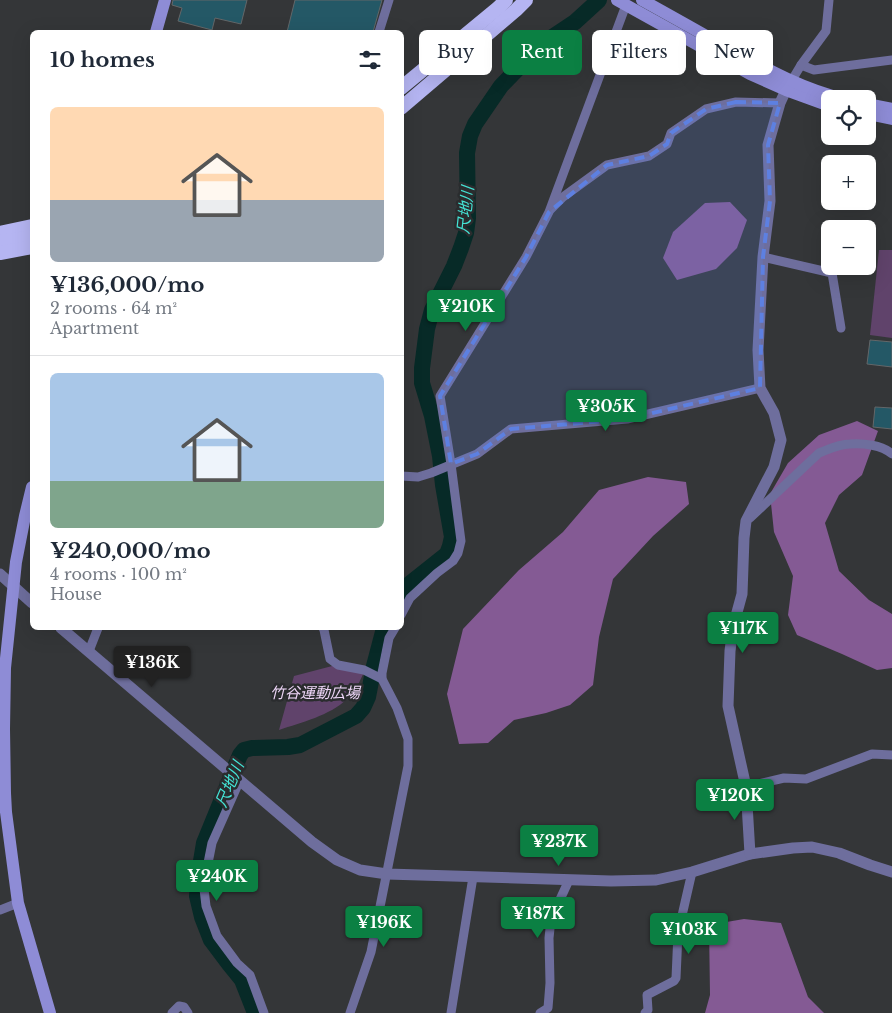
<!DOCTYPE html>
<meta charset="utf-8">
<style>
:root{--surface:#fff;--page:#f2f2f3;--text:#1f2937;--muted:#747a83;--line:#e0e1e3;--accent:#0b8043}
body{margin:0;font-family:"Libre Baskerville","Noto Sans JP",serif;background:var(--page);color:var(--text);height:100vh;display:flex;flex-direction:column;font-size:19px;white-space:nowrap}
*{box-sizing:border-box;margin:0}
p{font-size:16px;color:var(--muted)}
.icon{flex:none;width:28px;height:28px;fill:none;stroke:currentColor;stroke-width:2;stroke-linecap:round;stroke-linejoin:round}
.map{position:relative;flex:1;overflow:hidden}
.details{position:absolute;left:30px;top:30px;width:374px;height:600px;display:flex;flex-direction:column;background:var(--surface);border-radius:8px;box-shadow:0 5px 20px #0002}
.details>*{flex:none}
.hud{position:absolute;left:419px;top:30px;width:398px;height:45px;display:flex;gap:10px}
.fabs{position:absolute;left:821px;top:90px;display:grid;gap:10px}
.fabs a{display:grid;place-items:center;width:55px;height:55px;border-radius:8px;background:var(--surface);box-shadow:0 5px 20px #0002;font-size:25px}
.price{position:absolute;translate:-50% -42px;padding:0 11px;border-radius:5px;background:var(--accent);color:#fff;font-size:16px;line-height:32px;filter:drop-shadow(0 1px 2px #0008)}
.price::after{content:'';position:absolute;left:50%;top:30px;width:15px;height:11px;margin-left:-8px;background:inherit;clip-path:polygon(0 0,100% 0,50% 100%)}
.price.selected{background:#222;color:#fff}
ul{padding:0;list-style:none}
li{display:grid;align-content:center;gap:10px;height:265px;padding:0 20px}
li+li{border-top:1px solid var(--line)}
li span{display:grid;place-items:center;height:155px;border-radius:8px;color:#555}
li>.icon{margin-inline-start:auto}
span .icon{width:90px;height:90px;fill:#fffc;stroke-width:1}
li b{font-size:21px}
h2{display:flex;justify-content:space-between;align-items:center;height:60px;padding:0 20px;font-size:21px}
.tag{padding:0 18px;border-radius:8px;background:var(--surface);box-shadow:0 5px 20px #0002;font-size:18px;line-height:45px}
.tag.selected{background:var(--accent);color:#fff}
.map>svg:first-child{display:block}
.green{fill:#60436b}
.forest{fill:#845a94}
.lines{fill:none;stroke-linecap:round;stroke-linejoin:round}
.river{stroke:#072a27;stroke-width:16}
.building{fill:#245866;stroke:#636769}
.minor{stroke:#6e6e9d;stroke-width:9}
.tertiary{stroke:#6e6e9d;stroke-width:11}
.secondary{stroke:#8e8cd6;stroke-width:12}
.trunk{stroke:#b5b5f2;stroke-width:14}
.marked{fill:#5d80e1;fill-opacity:0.2;stroke:#5d80e1;stroke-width:4;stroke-dasharray:10 6;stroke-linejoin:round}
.labels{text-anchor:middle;stroke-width:5;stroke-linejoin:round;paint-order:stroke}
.park-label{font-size:15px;font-style:italic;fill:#eed6f8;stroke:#2a2c2e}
.water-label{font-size:16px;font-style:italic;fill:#44e3d5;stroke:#2a2c2e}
</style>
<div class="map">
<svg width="892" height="1013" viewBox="0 0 892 1013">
<rect width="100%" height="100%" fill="#343638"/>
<g class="green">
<path d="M879,250H892V338L870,335Z"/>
<path d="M336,665L364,672C360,681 355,692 347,699C329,716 302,722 279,730L294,676Z"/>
</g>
<g class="forest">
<path d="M730,202L747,220L737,248L716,269L677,280L663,258L673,232L705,203Z"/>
<path d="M857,421L878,431L862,475L839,495L825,523L839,571L869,600L892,614V668L877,670L842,654L797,635L788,615L793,576L774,532L770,494L788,463L819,435Z"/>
<path d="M648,477L686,482L689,504L653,536L613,579L599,637L593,685L570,705L546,713L514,720L488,743L459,744L447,694L463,629L519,570L563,532L599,490Z"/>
<path d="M744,919L781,923L808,997L824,1013H705L710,995L709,925Z"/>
</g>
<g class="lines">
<g class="river">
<path d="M401,593L408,585L447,554L450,546L452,537L443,485L440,456L432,416L422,383V368L427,329L432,310L454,266L461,248L466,233L468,218L467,153L470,136L475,124L501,86L542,44L575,22L599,0"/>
<path d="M255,1013L242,980L229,964L211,940L202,917L197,896L199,873L204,843L240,755L244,750L252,748L288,747L300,745L356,716L363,708L368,697L374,666L384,628"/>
</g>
</g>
<g class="building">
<path d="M173,0H247L241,24L215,18L212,30L178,21L182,8L172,5Z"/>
<path d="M295,0H382L373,32H287Z"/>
<path d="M870,340L892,342V367L867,364Z"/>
<path d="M875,407L892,408V429L873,427Z"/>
</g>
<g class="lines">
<g class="minor">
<path d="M379,32L389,0"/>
<path d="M801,65L814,70L892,60"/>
<path d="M789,85L801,65L826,31L829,0"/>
<path d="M551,209L563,197L607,165L649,156L667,144L671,133L706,109L736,102L780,103"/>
<path d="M763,257L832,273L841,328"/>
<path d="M401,476L418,477L431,473L477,454L511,429L627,419L760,388"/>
<path d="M750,518L819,453C829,449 839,444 850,444C863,443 882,445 892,454"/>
<path d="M401,615L410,598L437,573L453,561L458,553L461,541L451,464L440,396L526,257L549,212L626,5"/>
<path d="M323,628L324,630L330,659L338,665L364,670L382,679"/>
<path d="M89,651L98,628"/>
<path d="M240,780L212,843L207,868L204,889L206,906L217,936L237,963L250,975L264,1013"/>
<path d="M746,787L784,778L806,779L872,754L892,755"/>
<path d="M0,910L18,903"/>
<path d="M172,1013L179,1006L184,1007L188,1013"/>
<path d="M350,1013L371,952L408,766V739L397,708L382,679V673L389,638L395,628"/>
<path d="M451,1013L473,877"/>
<path d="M540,1013L548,1008L550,983L549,938L551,919L569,880"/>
<path d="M645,1013L648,1010L647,995L674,981L676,978L678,933L692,872"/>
</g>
<g class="tertiary">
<path d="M0,574L32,603"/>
<path d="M61,628L312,842L337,860L360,870L387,874L611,881L656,880L692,872L750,854L793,848L812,847L839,853L870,865L892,872"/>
<path d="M750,854L746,787L728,706L730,651L733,627L742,594L744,538L746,521L774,467L781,440L774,413L760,388L758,350L763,257L770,201L768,145L780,103L786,90"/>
</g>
<g class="secondary">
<path d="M617,0L750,74L786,90L830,106"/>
<path d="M642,0C669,15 696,30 722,45C761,66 801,89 844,99"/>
<path d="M156,32L165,0"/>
<path d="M868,104L892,109"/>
<path d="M868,114L892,119"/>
<path d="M32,487L25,516L16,562L5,668L4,729L5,793L6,812L18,903L50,1013"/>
</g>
<g class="trunk">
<path d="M401,88L498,8L506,0"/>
<path d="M401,108L516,10L526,0"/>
<path d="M0,233L32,226"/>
<path d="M0,242L32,237"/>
<path d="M0,253L32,247"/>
</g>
</g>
<path class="marked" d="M736,102L780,103L768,145L770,201L763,257L760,388L627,419L511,429L477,454L451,464L440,396L526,257L549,212L607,165L649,156L667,144L671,133L706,109Z"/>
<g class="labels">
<g class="park-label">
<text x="315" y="698">竹谷運動広場</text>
</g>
<g class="water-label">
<text transform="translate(465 210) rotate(-84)" y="6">尺地川</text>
<text transform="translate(229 784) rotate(-67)" y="6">尺地川</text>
</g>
</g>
</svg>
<div class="fabs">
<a><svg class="icon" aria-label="locate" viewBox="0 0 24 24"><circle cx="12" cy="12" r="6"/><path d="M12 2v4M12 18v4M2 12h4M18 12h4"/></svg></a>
<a>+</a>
<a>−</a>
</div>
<b class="price" style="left:466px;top:332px">¥210K</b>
<b class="price" style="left:606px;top:432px">¥305K</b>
<b class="price" style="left:743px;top:654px">¥117K</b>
<b class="price selected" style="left:152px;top:688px">¥136K</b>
<b class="price" style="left:735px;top:821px">¥120K</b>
<b class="price" style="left:559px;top:867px">¥237K</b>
<b class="price" style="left:217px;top:902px">¥240K</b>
<b class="price" style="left:538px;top:939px">¥187K</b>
<b class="price" style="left:384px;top:948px">¥196K</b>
<b class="price" style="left:689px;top:955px">¥103K</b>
<div class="hud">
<a class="tag">Buy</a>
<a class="tag selected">Rent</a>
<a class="tag">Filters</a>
<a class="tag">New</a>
</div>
<section class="details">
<h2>10 homes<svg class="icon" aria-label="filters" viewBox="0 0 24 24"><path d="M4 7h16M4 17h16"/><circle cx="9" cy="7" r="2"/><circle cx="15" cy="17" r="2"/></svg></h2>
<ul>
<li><span style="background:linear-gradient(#ffd9b3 60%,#9aa5b1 0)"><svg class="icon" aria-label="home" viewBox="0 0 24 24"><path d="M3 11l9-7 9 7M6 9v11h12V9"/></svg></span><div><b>¥136,000/mo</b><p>2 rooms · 64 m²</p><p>Apartment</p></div></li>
<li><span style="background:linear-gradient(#a9c7e8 70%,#7fa58c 0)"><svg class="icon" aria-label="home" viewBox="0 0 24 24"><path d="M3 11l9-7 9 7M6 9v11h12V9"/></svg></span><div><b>¥240,000/mo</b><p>4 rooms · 100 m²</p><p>House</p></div></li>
</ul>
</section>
</div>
